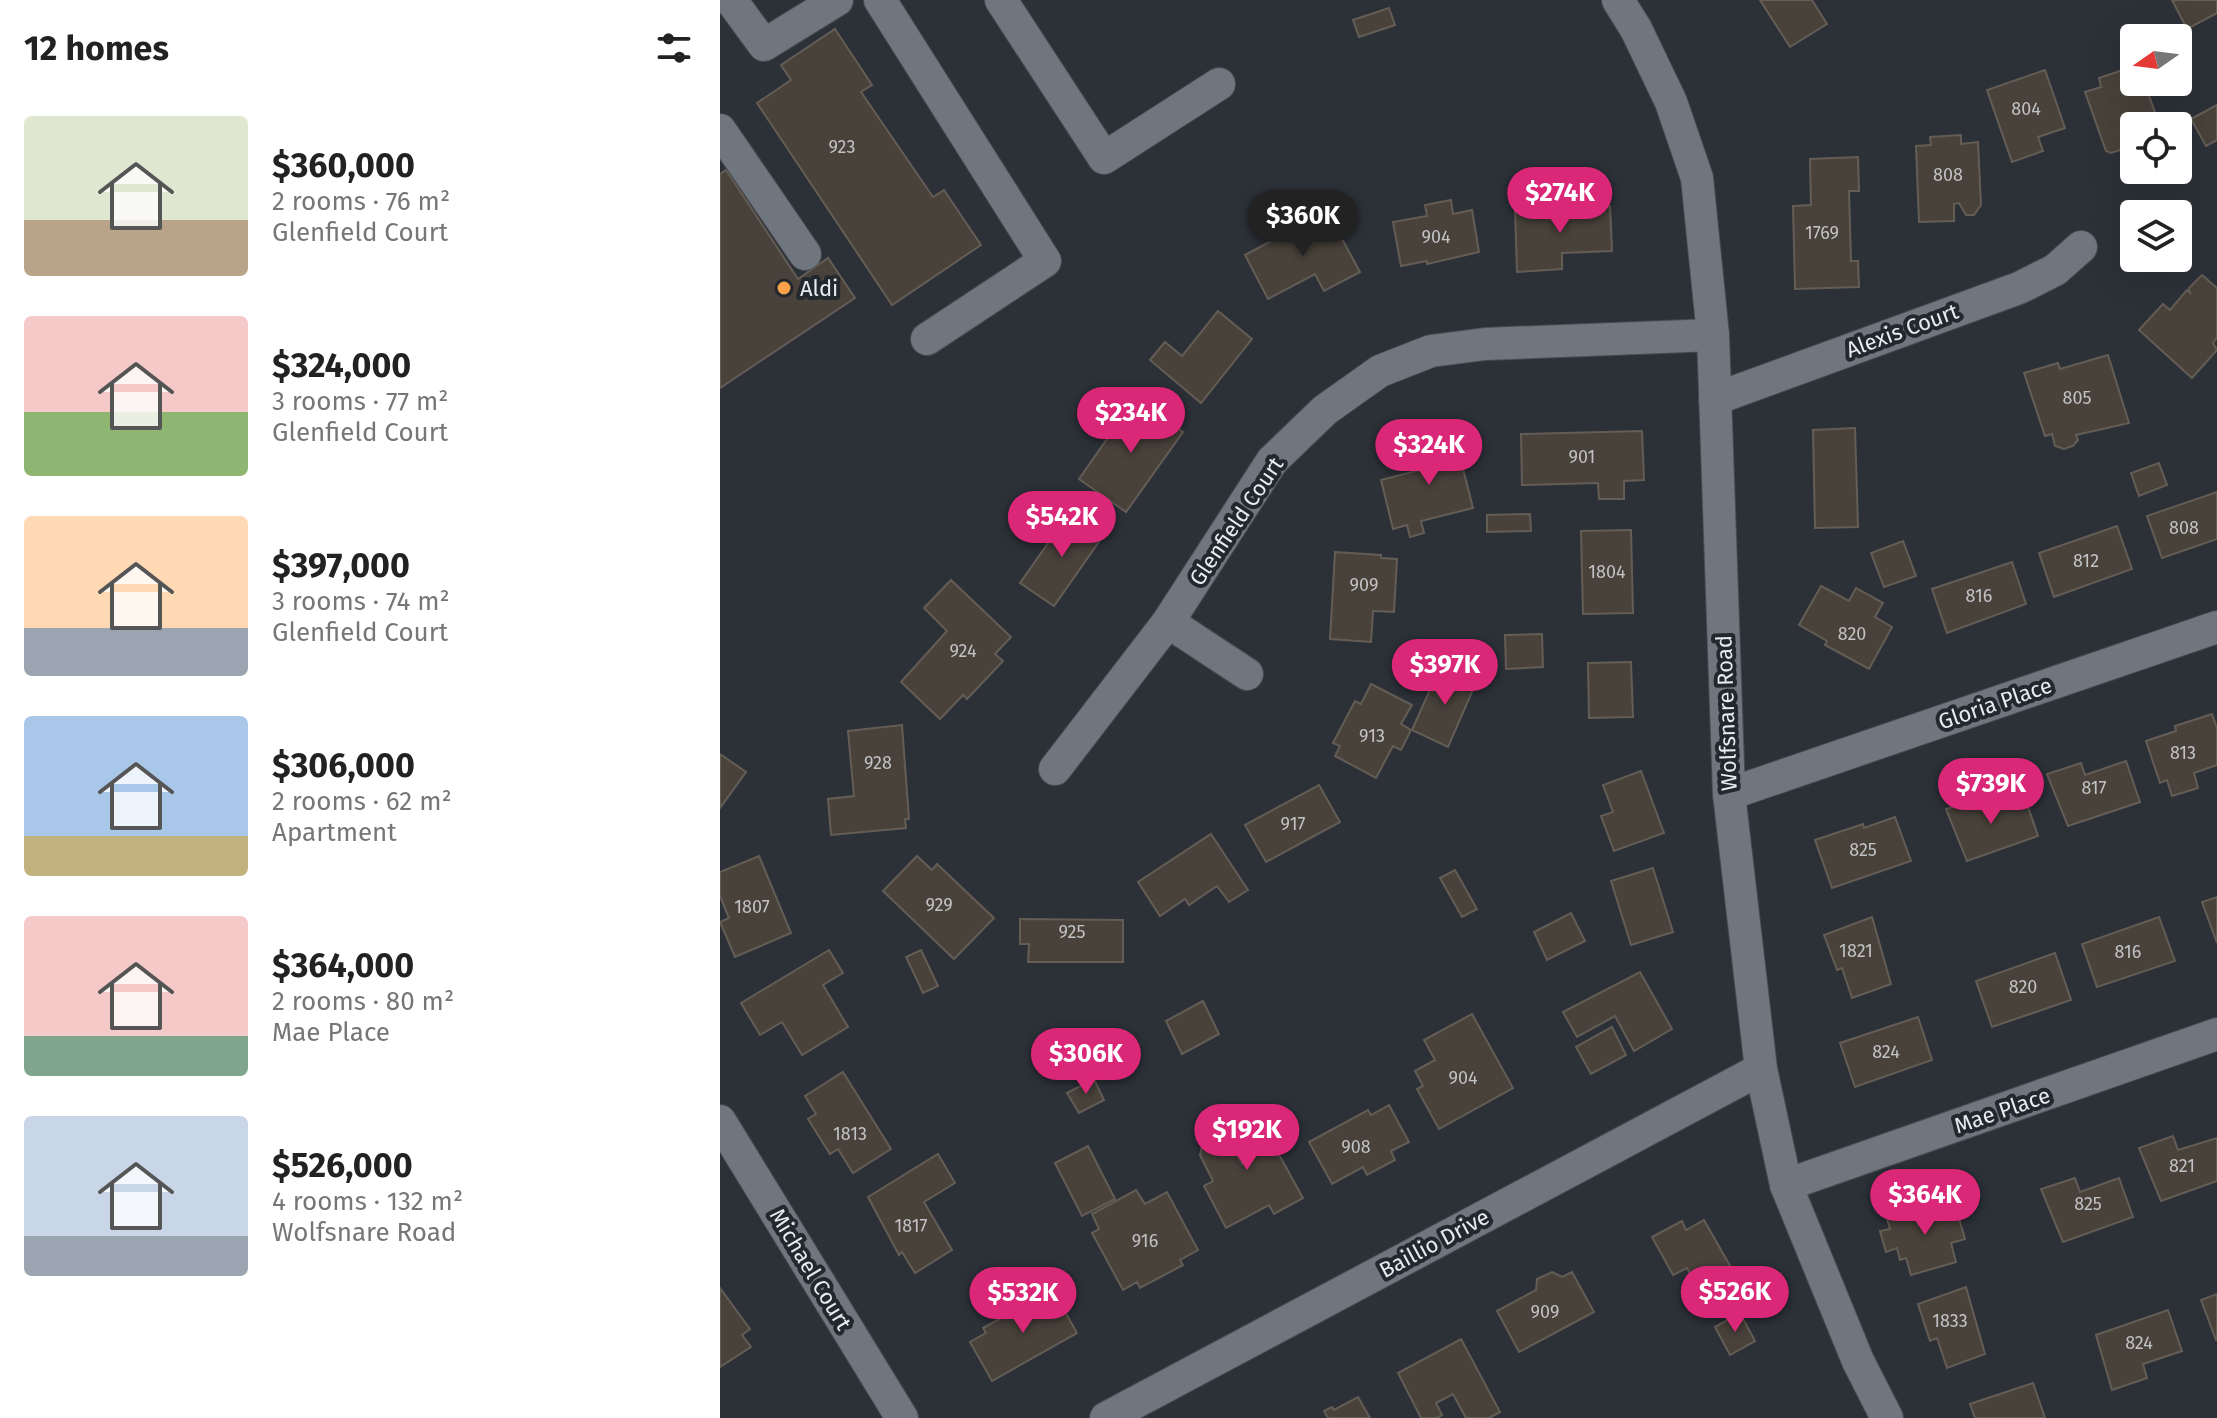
<!DOCTYPE html>
<meta charset="utf-8">
<style>
:root{--surface:#fff;--page:#f6f6f6;--text:#222;--muted:#767676;--accent:#db2777}
body{margin:0;font-family:"Fira Sans",sans-serif;background:var(--page);color:var(--text);height:100vh;display:flex;flex-direction:column;font-size:30px;white-space:nowrap}
*{box-sizing:border-box;margin:0}
p{font-size:26px;color:var(--muted)}
.icon{flex:none;width:44px;height:44px;fill:none;stroke:currentColor;stroke-width:2;stroke-linecap:round;stroke-linejoin:round}
.map{position:relative;flex:1;overflow:hidden}
.sheet{display:flex;flex-direction:column;background:var(--surface);width:720px}
.sheet>*{flex:none}
.needle{width:52px;rotate:256deg}
.fabs{position:absolute;left:1400px;top:24px;display:grid;gap:16px}
.fabs a{display:grid;place-items:center;width:72px;height:72px;border-radius:8px;background:var(--surface);box-shadow:0 8px 32px #0002;font-size:40px}
.price{position:absolute;translate:-50% -68px;padding:0 18px;border-radius:28px;background:var(--accent);color:#fff;font-size:26px;line-height:52px;filter:drop-shadow(0 2px 4px #0008)}
.price::after{content:'';position:absolute;left:50%;top:48px;width:24px;height:18px;margin-left:-12px;background:inherit;clip-path:polygon(0 0,100% 0,50% 100%)}
.price.on{background:#222;color:#fff}
ul{padding:0;list-style:none}
li{display:flex;align-items:center;gap:24px;height:200px;padding:0 24px}
li span{display:grid;place-items:center;flex:none;width:224px;height:160px;border-radius:8px;color:#555}
li>.icon{margin-inline-start:auto}
span .icon{width:96px;height:96px;fill:#fffc;stroke-width:1}
li b{font-size:34px}
h2{display:flex;justify-content:space-between;align-items:center;height:96px;padding:0 24px;font-size:34px}
main{display:flex;flex:1;min-height:0}
.map>svg:first-child{display:block}
.building{fill:#49423b;stroke:#645d56;stroke-width:2}
.lines{fill:none;stroke-linecap:round;stroke-linejoin:round}
.minor-casing{stroke:#474c51;stroke-width:34}
.minor{stroke:#70767e;stroke-width:32}
.poi-dot{fill:#f8a14a;stroke:#22282e;stroke-width:3}
.labels{text-anchor:middle;stroke-width:8;stroke-linejoin:round;paint-order:stroke}
.number-label{font-size:18px;fill:#c0c2c4}
.poi-label{font-size:22px;fill:#e8ecf1;stroke:#22282e;text-anchor:start}
.street-label{font-size:22px;fill:#e8ecf1;stroke:#22282e}
</style>
<main>
<section class="sheet">
<h2>12 homes<svg class="icon" aria-label="filters" viewBox="0 0 24 24"><path d="M4 7h16M4 17h16"/><circle cx="9" cy="7" r="2"/><circle cx="15" cy="17" r="2"/></svg></h2>
<ul>
<li><span style="background:linear-gradient(#dfe7d0 65%,#b9a48a 0)"><svg class="icon" aria-label="home" viewBox="0 0 24 24"><path d="M3 11l9-7 9 7M6 9v11h12V9"/></svg></span><div><b>$360,000</b><p>2 rooms · 76 m²</p><p>Glenfield Court</p></div></li>
<li><span style="background:linear-gradient(#f6c9c9 60%,#8fb573 0)"><svg class="icon" aria-label="home" viewBox="0 0 24 24"><path d="M3 11l9-7 9 7M6 9v11h12V9"/></svg></span><div><b>$324,000</b><p>3 rooms · 77 m²</p><p>Glenfield Court</p></div></li>
<li><span style="background:linear-gradient(#ffd9b3 70%,#9aa5b1 0)"><svg class="icon" aria-label="home" viewBox="0 0 24 24"><path d="M3 11l9-7 9 7M6 9v11h12V9"/></svg></span><div><b>$397,000</b><p>3 rooms · 74 m²</p><p>Glenfield Court</p></div></li>
<li><span style="background:linear-gradient(#a9c7e8 75%,#c2b280 0)"><svg class="icon" aria-label="home" viewBox="0 0 24 24"><path d="M3 11l9-7 9 7M6 9v11h12V9"/></svg></span><div><b>$306,000</b><p>2 rooms · 62 m²</p><p>Apartment</p></div></li>
<li><span style="background:linear-gradient(#f6c9c9 75%,#7fa58c 0)"><svg class="icon" aria-label="home" viewBox="0 0 24 24"><path d="M3 11l9-7 9 7M6 9v11h12V9"/></svg></span><div><b>$364,000</b><p>2 rooms · 80 m²</p><p>Mae Place</p></div></li>
<li><span style="background:linear-gradient(#c9d6e8 75%,#9aa5b1 0)"><svg class="icon" aria-label="home" viewBox="0 0 24 24"><path d="M3 11l9-7 9 7M6 9v11h12V9"/></svg></span><div><b>$526,000</b><p>4 rooms · 132 m²</p><p>Wolfsnare Road</p></div></li>
</ul>
</section>
<div class="map">
<svg width="1497" height="1418" viewBox="0 0 1497 1418">
<rect width="100%" height="100%" fill="#2c3138"/>
<g class="building">
<path d="M1040,0H1092L1107,24L1070,47Z"/>
<path d="M1452,0H1497V13L1467,29Z"/>
<path d="M669,8L675,25L639,37L633,20Z"/>
<path d="M115,29L152,85L141,92L213,197L224,190L261,245L172,305L37,103L71,80L61,65Z"/>
<path d="M1325,70L1345,128L1318,137L1323,151L1292,162L1267,90Z"/>
<path d="M1403,70L1406,78L1414,75V82H1424L1440,126H1414V144L1412,138L1403,142L1400,150L1391,153L1386,151L1365,92L1381,87L1379,78Z"/>
<path d="M1497,105V140L1486,146L1471,119Z"/>
<path d="M1241,135V144L1258,142L1261,205L1254,215H1246L1239,203L1234,204V221L1199,222L1196,146L1211,145L1210,137Z"/>
<path d="M1138,157L1139,191H1129L1131,261H1138L1139,287L1075,289L1073,206L1091,205L1090,159Z"/>
<path d="M6,170L78,279L108,258L135,298L0,388V174Z"/>
<path d="M731,200L733,214L752,210L759,252L707,264V261L681,266L673,222L707,216L705,205Z"/>
<path d="M890,206L892,251L842,253V269L797,272L795,210Z"/>
<path d="M607,211L640,272L604,291L595,274L548,299L525,255Z"/>
<path d="M1482,275L1497,288V338L1493,343L1497,350L1472,378L1419,330L1443,304L1450,310L1467,290L1470,293L1469,288Z"/>
<path d="M498,311L532,339L481,403L430,360L445,342L462,356Z"/>
<path d="M1388,355L1409,423L1356,435L1358,440L1353,446L1344,449L1335,446L1332,434L1325,436L1304,373L1338,363L1340,369Z"/>
<path d="M415,399L463,432L406,512L359,479Z"/>
<path d="M1135,428L1138,527L1095,528L1093,430Z"/>
<path d="M922,431L924,480L904,481V499H879L878,483L802,485L801,434Z"/>
<path d="M734,433L753,508L701,521L704,533L690,537L687,525L673,529L661,480L704,469L697,443Z"/>
<path d="M1439,463L1447,485L1419,496L1411,473Z"/>
<path d="M1497,492V539L1442,558L1427,516Z"/>
<path d="M350,512L383,536L334,606L300,583Z"/>
<path d="M810,514L811,531L767,532V515Z"/>
<path d="M1397,526L1412,569L1334,597L1319,553Z"/>
<path d="M911,530L913,613L863,614L861,531Z"/>
<path d="M1183,541L1196,576L1164,587L1151,553Z"/>
<path d="M615,552L661,555V558L677,559L674,612L653,611L651,642L610,639Z"/>
<path d="M1292,562L1306,604L1227,633L1212,589Z"/>
<path d="M231,580L291,637L275,654L283,661L247,699L243,695L220,719L181,682L227,631L204,608Z"/>
<path d="M1101,586L1129,601L1136,588L1163,603L1155,617L1172,627L1149,669L1105,645L1107,641L1079,625Z"/>
<path d="M822,634L823,667L786,669L785,635Z"/>
<path d="M911,662L913,717L869,718L868,663Z"/>
<path d="M717,674L759,676L728,747L692,730Z"/>
<path d="M651,684L692,705L681,724L691,730L681,750L673,746L656,778L615,756L620,746L613,743L635,701L641,704Z"/>
<path d="M1492,714L1497,728V765L1474,773L1478,788L1452,796L1447,780L1440,783L1426,741L1456,731L1455,726Z"/>
<path d="M182,725L189,819H185L186,828L111,835L108,799L134,796L128,731Z"/>
<path d="M0,754L26,772L0,808Z"/>
<path d="M1406,761L1420,802L1348,826L1327,774L1361,763L1365,775Z"/>
<path d="M921,771L944,833L894,851L881,816L893,812L883,785Z"/>
<path d="M599,785L620,822L546,862L525,825Z"/>
<path d="M1304,795L1318,836L1247,861L1226,809L1260,798L1264,809Z"/>
<path d="M1175,817L1191,861L1112,888L1095,840L1143,824L1144,828Z"/>
<path d="M491,834L528,890L509,902L497,886L469,905L465,899L440,916L418,882Z"/>
<path d="M39,856L71,933L15,957L0,922L9,918L0,896V872Z"/>
<path d="M197,856L212,870L217,864L274,918L234,959L163,891Z"/>
<path d="M933,868L953,932L911,945L891,881Z"/>
<path d="M735,870L757,909L742,917L720,878Z"/>
<path d="M1497,897V943L1482,902Z"/>
<path d="M851,913L865,941L827,960L814,932Z"/>
<path d="M1152,917L1171,984L1132,998L1122,968L1117,970L1104,935Z"/>
<path d="M1439,917L1455,961L1377,987L1362,944Z"/>
<path d="M300,919L403,920V962H308L309,944H300Z"/>
<path d="M109,950L123,973L103,985L128,1027L82,1055L62,1022L40,1035L21,1003Z"/>
<path d="M201,950L218,986L203,993L186,957Z"/>
<path d="M1335,953L1351,1000L1272,1027L1256,981Z"/>
<path d="M920,972L952,1029L914,1051L895,1016L857,1037L843,1012Z"/>
<path d="M483,1001L499,1034L462,1054L446,1021Z"/>
<path d="M752,1014L793,1088L719,1129L697,1089L703,1086L695,1071L715,1060L704,1040Z"/>
<path d="M1198,1017L1212,1060L1135,1087L1120,1043Z"/>
<path d="M892,1027L906,1055L871,1074L856,1047Z"/>
<path d="M123,1072L171,1149L133,1173L118,1149L110,1154L88,1119L96,1114L85,1096Z"/>
<path d="M374,1079L384,1100L359,1113L347,1093Z"/>
<path d="M669,1105L689,1142L671,1151L675,1160L647,1175L643,1167L612,1184L589,1142L648,1110L651,1115Z"/>
<path d="M534,1109L583,1198L554,1214L549,1205L506,1228L484,1186L493,1181L480,1155L483,1142L496,1135L510,1141L522,1164L527,1161L507,1123Z"/>
<path d="M1453,1136L1458,1150L1497,1138V1181L1441,1201L1419,1148Z"/>
<path d="M368,1146L395,1199L362,1216L335,1163Z"/>
<path d="M218,1154L235,1183L204,1202L232,1250L195,1273L182,1252L179,1255L148,1197Z"/>
<path d="M1355,1178L1360,1192L1399,1178L1413,1217L1343,1242L1321,1189Z"/>
<path d="M416,1190L425,1204L447,1192L478,1250L460,1260L463,1265L420,1288L417,1282L403,1290L372,1233L379,1229L372,1214Z"/>
<path d="M1234,1201L1245,1239L1231,1243L1236,1262L1191,1275L1186,1258L1180,1260L1177,1248L1166,1252L1160,1231L1170,1229L1167,1219L1209,1205L1210,1208Z"/>
<path d="M984,1220L1025,1292L991,1313L967,1268L953,1275L932,1237L962,1221L966,1230Z"/>
<path d="M832,1272L842,1277L852,1272L874,1312L799,1352L777,1311L816,1290L817,1279Z"/>
<path d="M1246,1287L1265,1354L1227,1368L1217,1338L1210,1341L1198,1304Z"/>
<path d="M0,1288L30,1329L22,1335L31,1347L0,1367Z"/>
<path d="M333,1290L357,1333L272,1381L250,1342L266,1333L263,1328Z"/>
<path d="M1497,1294V1340H1496L1481,1300Z"/>
<path d="M1448,1310L1462,1351L1423,1364L1427,1378L1392,1390L1376,1335Z"/>
<path d="M1020,1313L1035,1341L1010,1355L995,1327Z"/>
<path d="M741,1339L780,1412L769,1418H746L733,1394L716,1403L722,1415L717,1418H701L678,1373Z"/>
<path d="M1313,1383L1325,1418H1255L1250,1404Z"/>
<path d="M638,1397L650,1418H608L604,1411L612,1407L614,1410Z"/>
</g>
<g class="lines">
<defs>
<g id="minor">
<path d="M11,0L44,45L117,0"/>
<path d="M160,0L325,261L207,339"/>
<path d="M281,0L384,158L499,84"/>
<path d="M898,0L916,29L951,102L977,178L993,335L1009,794L1041,1069L1066,1185L1138,1361L1167,1418"/>
<path d="M0,130L85,254"/>
<path d="M995,399L1299,288L1335,270L1361,247"/>
<path d="M448,622L527,674"/>
<path d="M335,769L448,622L552,461L605,410L660,371L711,351L765,344L993,335"/>
<path d="M1009,794L1497,627"/>
<path d="M0,1121L182,1418"/>
<path d="M1066,1185L1497,1034"/>
<path d="M386,1418L1041,1069"/>
</g>
</defs>
<use href="#minor" class="minor-casing"/>
<use href="#minor" class="minor"/>
</g>
<circle class="poi-dot" cx="64" cy="288" r="8"/>
<g class="labels">
<g class="number-label">
<text x="1306" y="115">804</text>
<text x="122" y="153">923</text>
<text x="1228" y="181">808</text>
<text x="1102" y="239">1769</text>
<text x="716" y="243">904</text>
<text x="1357" y="404">805</text>
<text x="862" y="463">901</text>
<text x="1464" y="534">808</text>
<text x="1366" y="567">812</text>
<text x="887" y="578">1804</text>
<text x="644" y="591">909</text>
<text x="1259" y="602">816</text>
<text x="1132" y="640">820</text>
<text x="243" y="657">924</text>
<text x="652" y="742">913</text>
<text x="1463" y="759">813</text>
<text x="158" y="769">928</text>
<text x="1374" y="794">817</text>
<text x="573" y="830">917</text>
<text x="1143" y="856">825</text>
<text x="219" y="911">929</text>
<text x="32" y="913">1807</text>
<text x="352" y="938">925</text>
<text x="1136" y="957">1821</text>
<text x="1408" y="958">816</text>
<text x="1303" y="993">820</text>
<text x="1166" y="1058">824</text>
<text x="743" y="1084">904</text>
<text x="130" y="1140">1813</text>
<text x="636" y="1153">908</text>
<text x="1462" y="1172">821</text>
<text x="1368" y="1210">825</text>
<text x="191" y="1232">1817</text>
<text x="425" y="1247">916</text>
<text x="825" y="1318">909</text>
<text x="1230" y="1327">1833</text>
<text x="1419" y="1349">824</text>
</g>
<g class="poi-label">
<text x="80" y="296">Aldi</text>
</g>
<g class="street-label">
<text transform="translate(1182 330) rotate(-20)" y="8">Alexis Court</text>
<text transform="translate(516 521) rotate(-56)" y="8">Glenfield Court</text>
<text transform="translate(1275 703) rotate(-19)" y="8">Gloria Place</text>
<text transform="translate(1006 713) rotate(-92)" y="8">Wolfsnare Road</text>
<text transform="translate(1282 1110) rotate(-19)" y="8">Mae Place</text>
<text transform="translate(714 1243) rotate(-28)" y="8">Baillio Drive</text>
<text transform="translate(91 1269) rotate(59)" y="8">Michael Court</text>
</g>
</g>
</svg>
<div class="fabs">
<a><svg class="needle" viewBox="-14 -14 28 28"><path d="M0-13l5 13h-10z" fill="#e53935"/><path d="M0 13l5-13h-10z" fill="#767676"/></svg></a>
<a><svg class="icon" aria-label="locate" viewBox="0 0 24 24"><circle cx="12" cy="12" r="6"/><path d="M12 2v4M12 18v4M2 12h4M18 12h4"/></svg></a>
<a><svg class="icon" aria-label="layers" viewBox="0 0 24 24"><path d="M12 4l9 5-9 5-9-5zM3 14l9 5 9-5"/></svg></a>
</div>
<b class="price" style="left:840px;top:235px">$274K</b>
<b class="price on" style="left:583px;top:258px">$360K</b>
<b class="price" style="left:411px;top:455px">$234K</b>
<b class="price" style="left:709px;top:487px">$324K</b>
<b class="price" style="left:342px;top:559px">$542K</b>
<b class="price" style="left:725px;top:707px">$397K</b>
<b class="price" style="left:1271px;top:826px">$739K</b>
<b class="price" style="left:366px;top:1096px">$306K</b>
<b class="price" style="left:527px;top:1172px">$192K</b>
<b class="price" style="left:1205px;top:1237px">$364K</b>
<b class="price" style="left:1015px;top:1334px">$526K</b>
<b class="price" style="left:303px;top:1335px">$532K</b>
</div>
</main>
